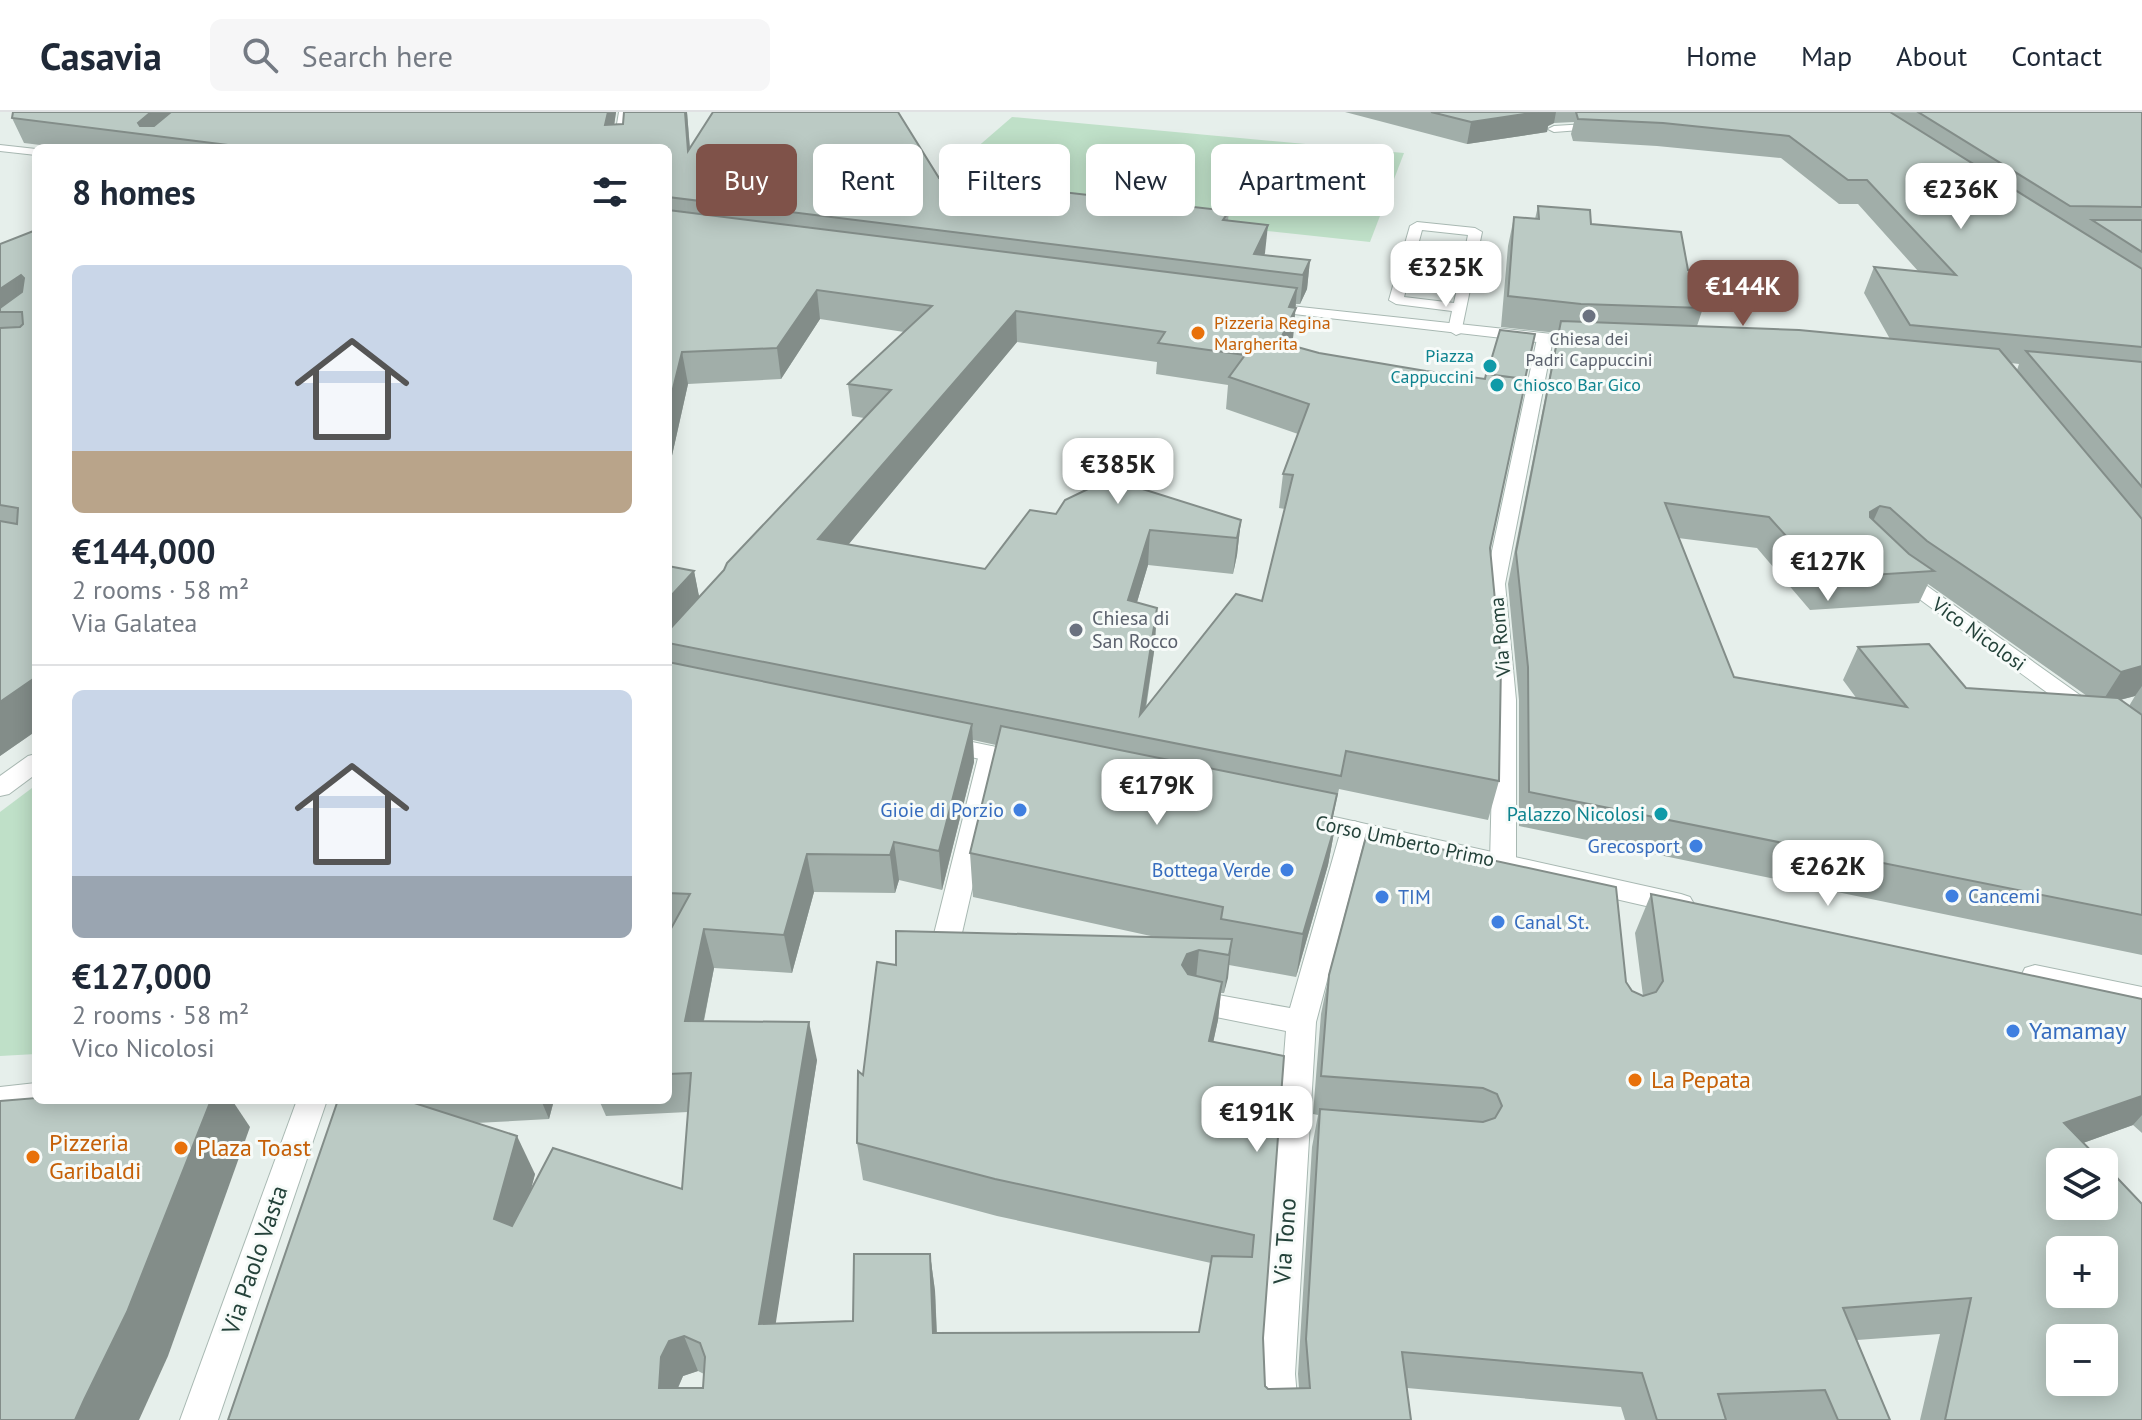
<!DOCTYPE html>
<meta charset="utf-8">
<style>
:root{--surface:#fff;--page:#f6f6f7;--text:#1f2937;--muted:#747a83;--line:#e0e1e3;--accent:#7f5249}
body{margin:0;font-family:"PT Sans",sans-serif;background:var(--page);color:var(--text);height:100vh;display:flex;flex-direction:column;font-size:30px;white-space:nowrap}
*{box-sizing:border-box;margin:0}
p{font-size:26px;color:var(--muted)}
.icon{flex:none;width:44px;height:44px;fill:none;stroke:currentColor;stroke-width:2;stroke-linecap:round;stroke-linejoin:round}
.map{position:relative;flex:1;overflow:hidden}
.panel{position:absolute;left:32px;top:32px;width:640px;height:960px;display:flex;flex-direction:column;background:var(--surface);border-radius:12px;box-shadow:0 4px 20px #0003}
.panel>*{flex:none}
.guide{position:absolute;left:696px;top:32px;width:760px;height:72px;display:flex;gap:16px}
.fabs{position:absolute;left:2046px;top:1036px;display:grid;gap:16px}
.fabs a{display:grid;place-items:center;width:72px;height:72px;border-radius:12px;background:var(--surface);box-shadow:0 4px 20px #0003;font-size:40px}
.price{position:absolute;translate:-50% -68px;padding:0 18px;border-radius:16px;background:#fff;color:#222;font-size:26px;line-height:52px;filter:drop-shadow(0 2px 4px #0008)}
.price::after{content:'';position:absolute;left:50%;top:48px;width:24px;height:18px;margin-left:-12px;background:inherit;clip-path:polygon(0 0,100% 0,50% 100%)}
.price.on{background:var(--accent);color:#fff}
ul{padding:0;list-style:none}
li{display:grid;align-content:center;gap:16px;height:424px;padding:0 40px}
li+li{border-top:2px solid var(--line)}
li span{display:grid;place-items:center;height:248px;border-radius:12px;color:#555}
li>.icon{margin-inline-start:auto}
span .icon{width:144px;height:144px;fill:#fffc;stroke-width:1}
li b{font-size:34px}
h2{display:flex;justify-content:space-between;align-items:center;height:96px;padding:0 40px;font-size:34px}
.pill{padding:0 28px;border-radius:12px;background:var(--surface);box-shadow:0 4px 20px #0003;font-size:28px;line-height:72px}
.pill.on{background:var(--accent);color:#fff}
header{display:flex;align-items:center;gap:48px;box-sizing:border-box;height:112px;padding:0 40px;background:var(--surface);border-bottom:2px solid var(--line)}
header strong{font-size:38px}
nav{display:flex;gap:44px;margin-inline-start:auto;font-size:28px}
.search{width:560px;height:72px;background:var(--page);display:flex;align-items:center;gap:20px;box-sizing:border-box;padding:0 28px;border-radius:12px;color:var(--muted);font-size:30px}
.map>svg:first-child{display:block}
.green{fill:#bfe0c8}
.lines{fill:none;stroke-linecap:round;stroke-linejoin:round}
.pedestrian-casing{stroke:#a8b8b2;stroke-width:2}
.minor-casing{stroke:#a8b8b2;stroke-width:2}
.tertiary-casing{stroke:#a8b8b2;stroke-width:2}
.pedestrian{fill:#fff;fill-rule:evenodd}
.minor{fill:#fff;fill-rule:evenodd}
.tertiary{fill:#fff;fill-rule:evenodd}
.wall{fill:#a1aea9;fill-rule:evenodd}
.shaded-wall{fill:#838d89}
.building{fill:#bbcac4;stroke:#838d89;stroke-width:2;fill-rule:evenodd}
.worship-dot{fill:#6b7280;stroke:#f7fbf9;stroke-width:3}
.food-dot{fill:#e8710a;stroke:#f7fbf9;stroke-width:3}
.culture-dot{fill:#0f9aa8;stroke:#f7fbf9;stroke-width:3}
.shop-dot{fill:#3f7fe0;stroke:#f7fbf9;stroke-width:3}
.labels{text-anchor:middle;stroke-width:6;stroke-linejoin:round;paint-order:stroke}
.far-food-label{font-size:18px;fill:#c56008;stroke:#f7fbf9;text-anchor:start}
.far-worship-label{font-size:18px;fill:#5b616d;stroke:#f7fbf9}
.far-culture-label{font-size:18px;fill:#0d838f;stroke:#f7fbf9;text-anchor:end}
.worship-label{font-size:20px;fill:#5b616d;stroke:#f7fbf9;text-anchor:start}
.street-label{font-size:20px;fill:#24423a;stroke:#f7fbf9}
.shop-label{font-size:20px;fill:#366cbe;stroke:#f7fbf9;text-anchor:end}
.culture-label{font-size:20px;fill:#0d838f;stroke:#f7fbf9;text-anchor:end}
.near-shop-label{font-size:24px;fill:#366cbe;stroke:#f7fbf9;text-anchor:start}
.near-food-label{font-size:24px;fill:#c56008;stroke:#f7fbf9;text-anchor:start}
.near-street-label{font-size:24px;fill:#24423a;stroke:#f7fbf9}
</style>
<header>
<strong>Casavia</strong>
<div class="search"><svg class="icon" aria-label="search" viewBox="0 0 24 24"><circle cx="10" cy="10" r="6"/><path d="M15 15l6 6"/></svg>Search here</div>
<nav><a>Home</a><a>Map</a><a>About</a><a>Contact</a></nav>
</header>
<div class="map">
<svg width="2142" height="1308" viewBox="0 0 2142 1308">
<rect width="100%" height="100%" fill="#e6efeb"/>
<g class="green">
<path d="M1012,5L1404,41L1370,130L923,82Z"/>
<path d="M36,673V942L0,944V700Z"/>
</g>
<g class="lines">
<defs>
<g id="pedestrian">
<path d="M1899,457L1906,459L2098,596L2101,601L2098,606H2082L1892,467L1889,463Z"/>
<path d="M991,634L999,637L1003,642L959,834L955,841L945,844L935,841L931,834L979,642L983,637Z"/>
<path d="M1354,709L1363,712L1367,718L1316,910L1295,1262L1299,1308H1261L1259,1262L1286,919L1196,901L1186,898L1182,890L1186,882L1196,879L1290,896L1341,718L1345,712Z"/>
</g>
<g id="minor">
<path d="M1602,11L1607,14L1606,16L1554,20L1548,17L1554,14Z"/>
<path d="M1417,110L1475,116L1482,120L1461,221L1456,223L1448,218L1452,199L1396,192L1389,188L1410,114ZM1422,118L1468,123L1454,191L1404,185Z"/>
<path d="M1545,222L1553,227L1505,472L1516,588V750L1512,757L1503,759L1494,757L1490,750L1494,588L1485,472L1537,227Z"/>
<path d="M36,642V662L9,682L0,684V664L28,644Z"/>
<path d="M36,971V988H49L47,993L0,1001V975Z"/>
<path d="M297,988H327L218,1308H180Z"/>
</g>
<g id="tertiary">
<path d="M619,0H629L625,36H613Z"/>
<path d="M0,33L36,37V43L0,39Z"/>
<path d="M1264,191L1589,226L1597,231L1589,236L1259,198V192Z"/>
<path d="M943,624L1025,641L1033,643L1037,649L1033,655L1025,657L935,637L931,632L935,627Z"/>
<path d="M1303,698L1681,782L1690,785L1694,792L1690,799L1681,802L1294,713L1290,707L1294,701Z"/>
<path d="M2035,853L2142,875V897L2025,872L2021,864L2025,856Z"/>
</g>
</defs>
<use href="#pedestrian" class="pedestrian-casing"/>
<use href="#minor" class="minor-casing"/>
<use href="#tertiary" class="tertiary-casing"/>
<use href="#pedestrian" class="pedestrian"/>
<use href="#minor" class="minor"/>
<use href="#tertiary" class="tertiary"/>
</g>
<g class="wall">
<path d="M13,0H616L614,12H623L624,0H687L690,36L939,66L1229,99L1228,109L1265,141L1264,143L1310,148L1307,177L1300,192H1296L1293,226L1290,233L1490,436L1499,669L1488,708L1339,677L1332,709L1336,710L1328,753L1296,865L1229,853L1224,881H1221L1218,908L1213,930L1284,944L1263,1226L1265,1274L1268,1277L1299,1276L1298,1262L1312,1035L1318,1003L1313,1002L1321,902L1329,863L1626,870L1632,879L1643,884L1635,821L1651,782L2142,887V1021L2133,1013L2083,1031L2142,1308H1920L1940,1222L1857,1228L1890,1308H1625L1621,1295L1407,1276L228,1308L338,988H554L549,1007L476,1011L535,1062L530,1079L682,1077L688,1000L606,1004L599,988H668V822L670,819H668V454L694,459L699,485L864,306L852,304L848,272L904,220L820,207L781,267L688,272L671,348H668V36H65L24,31L12,6ZM1017,230L1157,250L1156,262L1228,273L1226,297L1298,322L1283,362L1279,396L1285,397L1262,489L1146,597L1155,533L1137,490L1148,453L1233,462L1237,443L1241,408L1056,402L985,457L848,433ZM973,628L996,633L970,741L973,785L1160,826L896,853L863,963L857,1031L863,1068L997,1104L1211,1151L1199,1220L937,1221L935,1179L930,1142L853,1209L775,1212L817,948L704,909L714,856L792,861L814,780L895,781L899,768L942,778L974,650ZM698,1259L704,1262L703,1276H678L683,1264Z"/>
<path d="M1345,0H2142V843L1519,714V588L1508,472L1558,221L1501,215L1508,134L1514,105L1535,107L1538,94L1591,112L1688,158L1703,196L1697,214L1890,227L1864,181L1874,155L1918,159L1858,92H1839L1781,46L1657,34L1573,29L1571,22L1574,10L1554,11L1548,14L1547,20L1467,32ZM2011,251L2019,252L2017,258ZM1678,426L1757,436L1810,498L1919,491L1928,472L2087,584L1966,576L1858,535L1843,568L1857,587L1734,565ZM2135,584L2129,594L2120,588Z"/>
<path d="M36,118V619L0,644V132Z"/>
</g>
<g class="shaded-wall">
<path d="M151,0H189L142,22L138,11Z"/>
<path d="M608,0H616L611,36L605,13Z"/>
<path d="M685,0H687L692,65L688,39Z"/>
<path d="M1538,0H1556L1554,11L1548,14L1547,20L1467,32L1471,10Z"/>
<path d="M1268,113L1265,141L1257,157L1254,142Z"/>
<path d="M1310,148L1307,177L1300,192L1303,163Z"/>
<path d="M21,163L36,191L22,200H0V177Z"/>
<path d="M1297,176L1293,226L1276,261L1279,230L1289,195Z"/>
<path d="M817,178L820,207L781,267L777,236Z"/>
<path d="M1016,199L1017,230L823,463L818,427Z"/>
<path d="M682,240L688,272L671,348L668,334V297Z"/>
<path d="M1880,394L1866,425L1870,400Z"/>
<path d="M1241,408L1237,443L1233,462L1237,426Z"/>
<path d="M1150,418L1148,453L1127,524L1128,488Z"/>
<path d="M694,459L701,494L668,531V487Z"/>
<path d="M1157,496L1155,533L1141,624L1140,603Z"/>
<path d="M2142,554V574L2135,584L2100,593L2121,560Z"/>
<path d="M36,565V619L0,644V590Z"/>
<path d="M972,612L974,650L942,778L939,739Z"/>
<path d="M1337,682L1329,725L1336,710L1328,753L1296,865L1303,822Z"/>
<path d="M894,730L899,768L895,781L890,743Z"/>
<path d="M807,742L814,780L792,861L784,823Z"/>
<path d="M704,817L714,856L696,947L685,909Z"/>
<path d="M1232,827L1228,866L1224,881L1229,843Z"/>
<path d="M1199,838L1195,876L1182,853L1187,842Z"/>
<path d="M1222,870L1218,908L1205,968L1209,929Z"/>
<path d="M809,910L817,948L770,1248L759,1212Z"/>
<path d="M2142,984V1003L2133,1013L2033,1049L2064,1011Z"/>
<path d="M211,988H232L250,1015L168,1244L139,1308H75Z"/>
<path d="M541,988H554L549,1007Z"/>
<path d="M517,1024L535,1062L514,1144L494,1107Z"/>
<path d="M930,1142L935,1179L938,1257L933,1221Z"/>
<path d="M684,1224L698,1259L683,1264L676,1280L659,1276L661,1245L669,1229Z"/>
</g>
<g class="building">
<path d="M13,0H151L138,11L140,14H154L171,0H608L605,13L623,12L624,0H685L688,39L713,0H898L939,66L1229,99L1223,108L1268,113L1254,142L1310,148L1303,163L668,85V36H241L244,35L12,6Z"/>
<path d="M1431,0H1538L1471,10Z"/>
<path d="M1576,0H1890L2142,157V235L1910,213L1874,155L1956,163L1867,68H1848L1789,24L1663,11L1578,7Z"/>
<path d="M1918,0H2142V95L2070,94Z"/>
<path d="M1538,94L1590,98L1591,112L1681,120L1688,158H1695L1703,196L1581,192L1508,184L1514,105L1539,107Z"/>
<path d="M668,98L1297,176L1289,195L1296,196L1279,230L1319,241L1426,259L1485,267L1486,262L1526,267L1490,436L1501,551L1499,669L1346,639L1341,664L668,531V519L724,458L727,451L891,278L848,272L932,194L817,178L777,236L682,240L668,297ZM1016,199L1165,220L1158,231L1245,243L1229,265L1309,292L1283,362L1293,363L1262,489L1236,482L1140,603L1157,496L1128,488L1150,418L1237,426L1241,408L1133,374H1113L1088,377L1065,388L1056,402L1030,398L985,457L818,427Z"/>
<path d="M2092,108H2142V140Z"/>
<path d="M36,118V565L0,590V409L17,412L18,396L0,393V216L20,215L23,212L22,200H0V196L22,180L24,166L21,163L0,177V132Z"/>
<path d="M1561,209L1799,218L1999,237L2142,407V554L2121,560L1927,429L1890,396L1880,394L1870,400V405L1909,442L1934,459L1824,466L1769,405L1665,391L1734,565L1907,595L1858,535L1929,532L1966,576L2118,586L2142,603V803L1529,680L1528,555L1516,440Z"/>
<path d="M1500,218L1535,222L1525,267L1487,262Z"/>
<path d="M2026,239L2142,250V375Z"/>
<path d="M668,454L694,459L668,487Z"/>
<path d="M668,550L972,612L939,739L894,730L890,743L807,742L784,823L704,817L685,909L809,910L759,1212L853,1209L854,1142H930L933,1221L1199,1220L1212,1144L1252,1145L1254,1123L995,1067L857,1031L858,959L863,963L877,850L896,853V819L1232,827L1229,843L1199,838L1187,842L1182,853L1188,862L1222,870L1209,929L1284,944L1263,1226L1265,1274L1268,1277L1310,1276L1306,1227L1320,997L1483,1010L1495,1006L1502,994L1497,982L1483,976L1321,964L1329,863L1367,721L1616,775L1626,870L1632,879L1643,884L1656,880L1663,869L1651,782L2142,887V984L2064,1011L2102,1050H2060V1094H2104V1052L2142,1092V1308H1945L1971,1186L1843,1196L1890,1308H1838L1825,1278L1718,1282L1726,1308H1657L1642,1261L1402,1240L1411,1308H228L338,988H405L517,1024L494,1107L512,1114L553,1036L682,1077L691,961L668,962V822L690,782L668,781ZM2060,1138H2104V1182H2060ZM684,1224L700,1231L705,1245L703,1276H659L661,1245L669,1229ZM2060,1226H2104V1270H2060Z"/>
<path d="M1001,614L1337,682L1331,709L1336,710L1303,822L1221,807L1223,795L970,741Z"/>
<path d="M36,986V988H211L127,1200L84,1288L75,1308H0V989Z"/>
</g>
<g class="worship-dot">
<circle cx="1589" cy="204" r="8"/>
<circle cx="1076" cy="518" r="8"/>
</g>
<g class="food-dot">
<circle cx="1198" cy="221" r="8"/>
<circle cx="1635" cy="968" r="8"/>
<circle cx="181" cy="1036" r="8"/>
<circle cx="33" cy="1045" r="8"/>
</g>
<g class="culture-dot">
<circle cx="1490" cy="254" r="8"/>
<circle cx="1497" cy="273" r="8"/>
<circle cx="1661" cy="702" r="8"/>
</g>
<g class="shop-dot">
<circle cx="1020" cy="698" r="8"/>
<circle cx="1696" cy="734" r="8"/>
<circle cx="1287" cy="758" r="8"/>
<circle cx="1952" cy="784" r="8"/>
<circle cx="1382" cy="785" r="8"/>
<circle cx="1498" cy="810" r="8"/>
<circle cx="2013" cy="919" r="8"/>
</g>
<g class="labels">
<g class="far-food-label">
<text x="1214" y="217">Pizzeria Regina<tspan x="1214" dy="21">Margherita</tspan></text>
</g>
<g class="far-worship-label">
<text x="1589" y="233">Chiesa dei<tspan x="1589" dy="21">Padri Cappuccini</tspan></text>
</g>
<g class="far-culture-label">
<text x="1474" y="250">Piazza<tspan x="1474" dy="21">Cappuccini</tspan></text>
<text x="1513" y="279" text-anchor="start">Chiosco Bar Gico</text>
</g>
<g class="worship-label">
<text x="1092" y="513">Chiesa di<tspan x="1092" dy="23">San Rocco</tspan></text>
</g>
<g class="street-label">
<text transform="translate(1979 522) rotate(36)" y="7">Vico Nicolosi</text>
<text transform="translate(1500 525) rotate(-95)" y="7">Via Roma</text>
<text transform="translate(1405 729) rotate(12)" y="7">Corso Umberto Primo</text>
</g>
<g class="shop-label">
<text x="1004" y="705">Gioie di Porzio</text>
<text x="1680" y="741">Grecosport</text>
<text x="1271" y="765">Bottega Verde</text>
<text x="1968" y="791" text-anchor="start">Cancemi</text>
<text x="1398" y="792" text-anchor="start">TIM</text>
<text x="1514" y="817" text-anchor="start">Canal St.</text>
</g>
<g class="culture-label">
<text x="1645" y="709">Palazzo Nicolosi</text>
</g>
<g class="near-shop-label">
<text x="2029" y="927">Yamamay</text>
</g>
<g class="near-food-label">
<text x="1651" y="976">La Pepata</text>
<text x="49" y="1039">Pizzeria<tspan x="49" dy="28">Garibaldi</tspan></text>
<text x="197" y="1044">Plaza Toast</text>
</g>
<g class="near-street-label">
<text transform="translate(1285 1129) rotate(-86)" y="8">Via Tono</text>
<text transform="translate(255 1148) rotate(-71)" y="8">Via Paolo Vasta</text>
</g>
</g>
</svg>
<div class="fabs">
<a><svg class="icon" aria-label="layers" viewBox="0 0 24 24"><path d="M12 4l9 5-9 5-9-5zM3 14l9 5 9-5"/></svg></a>
<a>+</a>
<a>−</a>
</div>
<b class="price" style="left:1961px;top:119px">€236K</b>
<b class="price" style="left:1446px;top:197px">€325K</b>
<b class="price on" style="left:1743px;top:216px">€144K</b>
<b class="price" style="left:1118px;top:394px">€385K</b>
<b class="price" style="left:1828px;top:491px">€127K</b>
<b class="price" style="left:1157px;top:715px">€179K</b>
<b class="price" style="left:1828px;top:796px">€262K</b>
<b class="price" style="left:1257px;top:1042px">€191K</b>
<div class="guide">
<a class="pill on">Buy</a>
<a class="pill">Rent</a>
<a class="pill">Filters</a>
<a class="pill">New</a>
<a class="pill">Apartment</a>
</div>
<section class="panel">
<h2>8 homes<svg class="icon" aria-label="filters" viewBox="0 0 24 24"><path d="M4 7h16M4 17h16"/><circle cx="9" cy="7" r="2"/><circle cx="15" cy="17" r="2"/></svg></h2>
<ul>
<li><span style="background:linear-gradient(#c9d6e8 75%,#b9a48a 0)"><svg class="icon" aria-label="home" viewBox="0 0 24 24"><path d="M3 11l9-7 9 7M6 9v11h12V9"/></svg></span><div><b>€144,000</b><p>2 rooms · 58 m²</p><p>Via Galatea</p></div></li>
<li><span style="background:linear-gradient(#c9d6e8 75%,#9aa5b1 0)"><svg class="icon" aria-label="home" viewBox="0 0 24 24"><path d="M3 11l9-7 9 7M6 9v11h12V9"/></svg></span><div><b>€127,000</b><p>2 rooms · 58 m²</p><p>Vico Nicolosi</p></div></li>
</ul>
</section>
</div>
